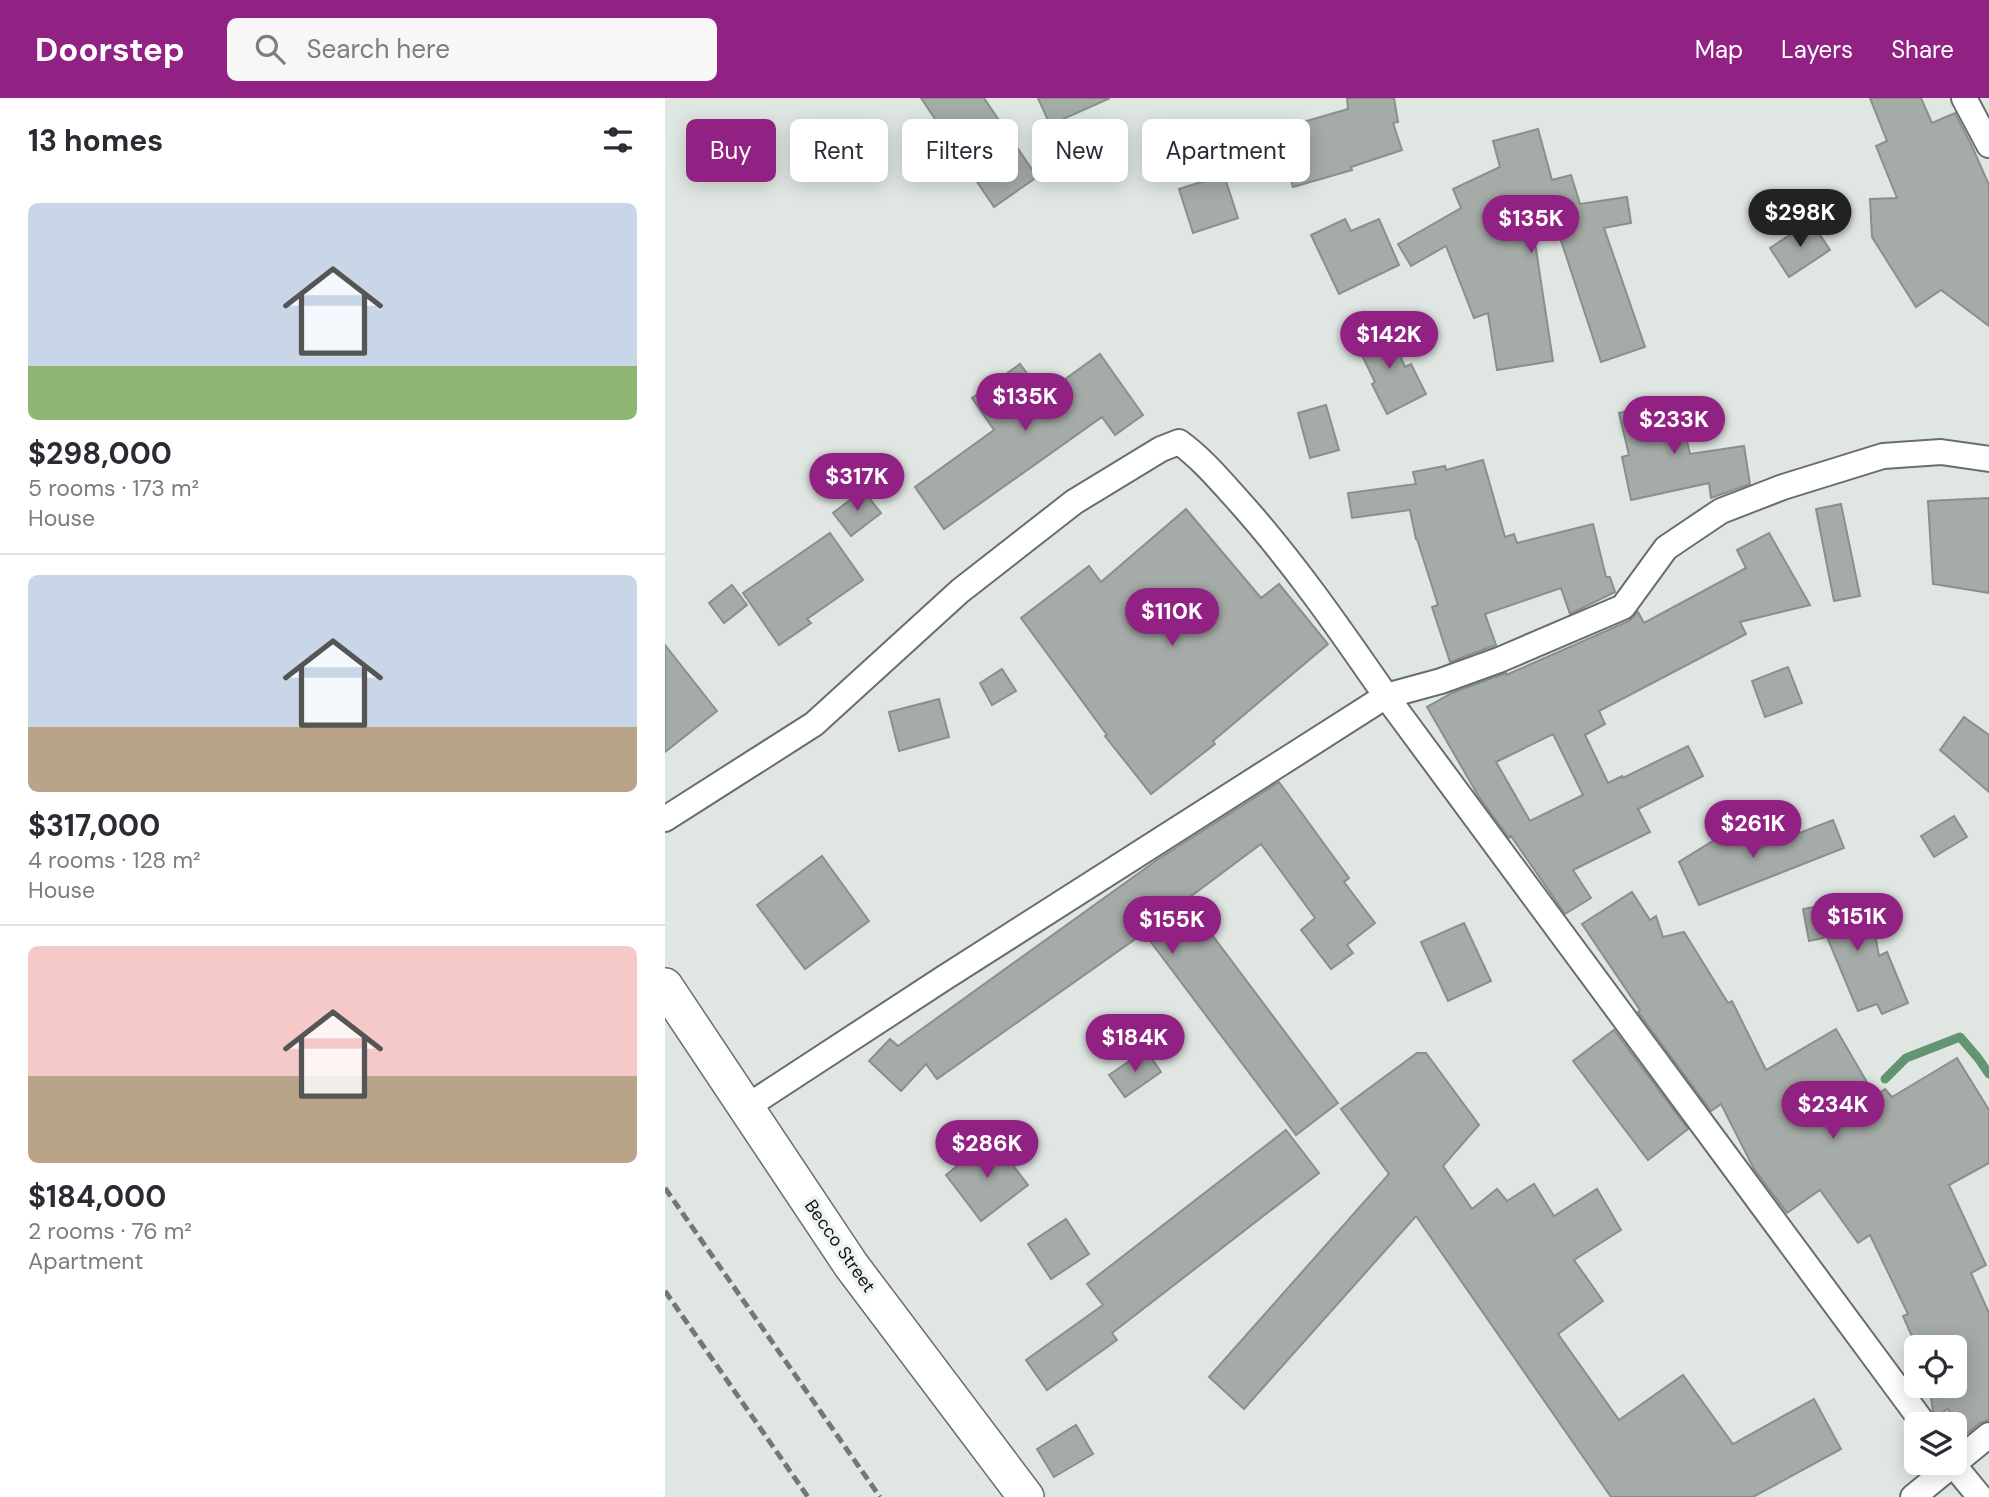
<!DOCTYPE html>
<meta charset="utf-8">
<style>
:root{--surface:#fff;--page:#f7f7f7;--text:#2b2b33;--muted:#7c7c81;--line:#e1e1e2;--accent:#912283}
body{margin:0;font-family:"DM Sans",sans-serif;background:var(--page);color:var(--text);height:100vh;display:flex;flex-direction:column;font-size:26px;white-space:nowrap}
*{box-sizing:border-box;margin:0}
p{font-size:23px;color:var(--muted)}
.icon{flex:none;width:38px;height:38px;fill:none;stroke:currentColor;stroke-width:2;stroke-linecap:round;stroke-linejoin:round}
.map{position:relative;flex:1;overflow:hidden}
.drawer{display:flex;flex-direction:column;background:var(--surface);width:665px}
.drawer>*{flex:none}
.top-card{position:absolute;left:21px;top:21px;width:665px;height:63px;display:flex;gap:14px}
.fabs{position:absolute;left:1239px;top:1237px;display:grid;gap:14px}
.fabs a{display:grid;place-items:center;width:63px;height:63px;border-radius:10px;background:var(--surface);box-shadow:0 4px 18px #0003;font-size:35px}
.price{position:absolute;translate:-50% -60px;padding:0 16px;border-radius:24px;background:var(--accent);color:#fff;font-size:23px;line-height:46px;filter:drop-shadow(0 2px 4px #0008)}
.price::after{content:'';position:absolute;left:50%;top:42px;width:21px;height:16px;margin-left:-10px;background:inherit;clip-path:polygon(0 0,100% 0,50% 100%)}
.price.active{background:#222;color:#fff}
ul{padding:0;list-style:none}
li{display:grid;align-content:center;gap:14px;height:371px;padding:0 28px}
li+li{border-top:2px solid var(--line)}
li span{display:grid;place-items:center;height:217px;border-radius:10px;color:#555}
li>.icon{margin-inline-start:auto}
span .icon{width:126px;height:126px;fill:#fffc;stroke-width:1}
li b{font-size:30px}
h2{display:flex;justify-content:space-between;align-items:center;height:84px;padding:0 28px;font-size:30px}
.chip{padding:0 24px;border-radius:10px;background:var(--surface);box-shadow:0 4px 18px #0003;font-size:24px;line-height:63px}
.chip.active{background:var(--accent);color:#fff}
header{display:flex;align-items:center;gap:42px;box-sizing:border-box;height:98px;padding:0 35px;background:var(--accent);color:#fff}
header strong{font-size:33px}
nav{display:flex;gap:38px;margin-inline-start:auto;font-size:24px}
.search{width:490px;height:63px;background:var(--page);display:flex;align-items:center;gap:18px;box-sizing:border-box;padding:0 24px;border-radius:10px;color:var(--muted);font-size:26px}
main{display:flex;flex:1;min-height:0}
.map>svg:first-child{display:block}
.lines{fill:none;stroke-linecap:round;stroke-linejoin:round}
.stream{stroke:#639573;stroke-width:9}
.building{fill:#a5aba6;stroke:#89908b;stroke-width:2;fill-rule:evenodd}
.street-casing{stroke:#686e69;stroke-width:28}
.secondary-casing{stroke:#686e69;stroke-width:38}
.street{stroke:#fff;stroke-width:24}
.secondary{stroke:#fff;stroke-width:35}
.rail{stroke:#737875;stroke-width:5;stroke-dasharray:10 5;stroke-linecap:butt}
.labels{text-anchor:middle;stroke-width:7;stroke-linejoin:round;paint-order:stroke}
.street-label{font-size:18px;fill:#0f1110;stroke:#edf4ef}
</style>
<header>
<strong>Doorstep</strong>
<div class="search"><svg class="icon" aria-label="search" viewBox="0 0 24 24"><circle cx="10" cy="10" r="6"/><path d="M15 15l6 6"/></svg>Search here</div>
<nav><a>Map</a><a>Layers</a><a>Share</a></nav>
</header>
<main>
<section class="drawer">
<h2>13 homes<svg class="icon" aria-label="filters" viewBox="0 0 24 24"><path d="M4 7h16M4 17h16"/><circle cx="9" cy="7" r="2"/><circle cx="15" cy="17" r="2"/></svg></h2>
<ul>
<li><span style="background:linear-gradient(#c9d6e8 75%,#8fb573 0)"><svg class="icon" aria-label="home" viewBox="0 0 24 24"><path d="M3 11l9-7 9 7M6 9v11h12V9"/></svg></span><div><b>$298,000</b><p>5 rooms · 173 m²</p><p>House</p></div></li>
<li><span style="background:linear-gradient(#c9d6e8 70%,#b9a48a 0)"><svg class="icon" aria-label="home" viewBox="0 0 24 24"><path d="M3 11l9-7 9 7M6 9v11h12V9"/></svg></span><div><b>$317,000</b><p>4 rooms · 128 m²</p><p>House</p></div></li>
<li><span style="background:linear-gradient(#f6c9c9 60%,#b9a48a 0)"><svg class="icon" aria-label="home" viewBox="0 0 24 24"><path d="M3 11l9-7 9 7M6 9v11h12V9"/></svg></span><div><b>$184,000</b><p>2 rooms · 76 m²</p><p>Apartment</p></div></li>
</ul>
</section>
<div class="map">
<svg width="1324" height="1399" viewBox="0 0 1324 1399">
<rect width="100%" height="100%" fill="#e0e7e2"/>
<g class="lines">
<path class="stream" d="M1220,981L1241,960L1295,939L1313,960L1324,976"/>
</g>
<g class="building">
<path d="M256,0H319L372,79L329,109Z"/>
<path d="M373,0H445L385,27Z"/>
<path d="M682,0H729L733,24L728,25L737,52L686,69L687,72L628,89L611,32L683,11Z"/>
<path d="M1205,0H1256L1267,25L1290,15L1306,46L1324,87V228L1276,192L1251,209L1207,139L1205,101L1232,100L1211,48L1222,43Z"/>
<path d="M873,31L887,82L906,77L915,106L962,99L966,125L939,130L980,249L936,264L882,100L864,105L888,263L832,272L823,215L809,220L781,148L746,168L733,146L796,110L788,91L835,69L828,43Z"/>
<path d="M559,77L573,120L528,135L514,91Z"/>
<path d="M680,121L686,133L714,121L734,167L674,196L646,137Z"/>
<path d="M1146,123L1165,152L1124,179L1105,150Z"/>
<path d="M722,228L740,269L746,266L761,296L722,316L707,286L710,284L690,243Z"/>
<path d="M435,256L478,317L450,337L437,319L279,431L250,389L329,332L307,300L355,266L378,297Z"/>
<path d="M1012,301L1025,356L1079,348L1085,386L1046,400L1044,385L966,402L957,359L964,357L954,315Z"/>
<path d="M661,307L674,352L645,360L633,315Z"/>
<path d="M818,362L840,439L849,436L852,445L928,426L941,479H945L950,494L905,516L896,490L820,516L831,547L785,564L767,509L773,507L752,441H751L745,412L687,420L683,395L751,386L748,374L780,368L781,372Z"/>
<path d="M198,392L216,415L186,438L168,415Z"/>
<path d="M1324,400V495L1268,486L1263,403Z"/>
<path d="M1176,406L1195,498L1169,503L1151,411Z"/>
<path d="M521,411L596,500L614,486L663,546L548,643L550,646L486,696L440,638L442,637L356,520L424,468L436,484Z"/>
<path d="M165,435L198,482L142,521L146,525L114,547L78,495Z"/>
<path d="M1104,435L1145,507L1075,524L1081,536L934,613L940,626L920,637L943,685L957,678L958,680L1023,648L1038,678L973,711L985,734L908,772L926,800L900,816L846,738L844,740L814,699L762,609L787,595L841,575V577L964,523L973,514L979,525L1081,470L1072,452ZM888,636L918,697L865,723L831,664Z"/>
<path d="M67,487L82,507L59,525L44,505Z"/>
<path d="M0,547L52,613L0,654Z"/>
<path d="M1123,569L1137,605L1100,619L1087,583Z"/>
<path d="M337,571L351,593L327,607L315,585Z"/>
<path d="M274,601L284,639L234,653L224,614Z"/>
<path d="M1299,619L1324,637V694L1275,652Z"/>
<path d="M614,684L684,780L679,784L710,825L682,847L688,855L666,871L636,832L650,820L596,746L521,802L673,1005L631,1037L479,835L272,981L261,966L236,993L204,963L225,941L233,948L492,762Z"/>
<path d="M1289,718L1302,739L1269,759L1256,738Z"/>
<path d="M1168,722L1179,750L1034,807L1014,764L1072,728L1085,754Z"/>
<path d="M157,758L204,823L140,871L92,807Z"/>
<path d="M967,794L985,822L991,818L998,839L1019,834L1063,905L1067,903L1101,972L1171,931L1210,998L1220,991L1227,999L1292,960L1324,1012V1065L1284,1087L1321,1167L1306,1175L1324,1215V1322L1315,1325L1299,1338L1283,1311L1271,1318L1268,1313L1264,1288H1290V1250H1252L1238,1218L1243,1216L1205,1137L1193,1145L1155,1092L1122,1115L1089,1071L1056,1006L1046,1013L973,914L975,912L917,826Z"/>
<path d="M1203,799L1214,858L1222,854L1243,905L1217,916L1212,906L1193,913L1162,839L1144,843L1138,811Z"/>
<path d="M799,825L826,883L783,903L756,844Z"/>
<path d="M949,932L1023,1031L983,1062L908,963Z"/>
<path d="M481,952L496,974L460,999L444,977Z"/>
<path d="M752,955H761L814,1027L778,1068L807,1111L832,1091L842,1103L869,1086L889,1118L932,1091L956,1132L909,1162L938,1203L893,1236L954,1322L1018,1277L1068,1346L1149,1301L1176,1351L1088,1399H946L751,1118L579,1311L544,1279L724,1076L676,1011Z"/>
<path d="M621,1032L654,1075L447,1235L452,1242L382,1292L361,1262L438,1207L422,1186Z"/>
<path d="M327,1040L363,1087L316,1123L281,1077Z"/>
<path d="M401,1121L424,1156L386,1181L363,1146Z"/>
<path d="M411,1327L428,1356L389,1379L372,1351Z"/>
</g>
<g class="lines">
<defs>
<g id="street">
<path d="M1299,0L1324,47"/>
<path d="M0,721L149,626L295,493L409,404L496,351L514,344C536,360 553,380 571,400C627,462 674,530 721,598L1259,1326"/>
<path d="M80,1010L279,880L721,598L776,583L834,562L958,509L1001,450L1056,413L1118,389L1218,358L1276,354L1324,361"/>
<path d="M1287,1365L1315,1399"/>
<path d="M1248,1399L1324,1337"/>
</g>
<path id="secondary" d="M0,888L186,1167L361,1399"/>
</defs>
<use href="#street" class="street-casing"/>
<use href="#secondary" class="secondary-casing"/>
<use href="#street" class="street"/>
<use href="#secondary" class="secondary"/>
<g class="rail">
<path d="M0,1090L215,1399"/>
<path d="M0,1193L143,1399"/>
</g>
</g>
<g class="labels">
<g class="street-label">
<text transform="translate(175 1148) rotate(55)" y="6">Becco Street</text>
</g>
</g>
</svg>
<div class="fabs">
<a><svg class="icon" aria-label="locate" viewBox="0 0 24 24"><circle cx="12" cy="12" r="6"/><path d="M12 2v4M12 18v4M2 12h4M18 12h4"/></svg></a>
<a><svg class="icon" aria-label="layers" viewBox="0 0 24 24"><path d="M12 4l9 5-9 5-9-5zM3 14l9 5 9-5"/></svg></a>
</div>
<b class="price active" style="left:1135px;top:151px">$298K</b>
<b class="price" style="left:866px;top:157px">$135K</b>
<b class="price" style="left:724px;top:273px">$142K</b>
<b class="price" style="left:360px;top:335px">$135K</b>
<b class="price" style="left:1009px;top:358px">$233K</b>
<b class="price" style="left:192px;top:415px">$317K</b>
<b class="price" style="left:507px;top:550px">$110K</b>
<b class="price" style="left:1088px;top:762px">$261K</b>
<b class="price" style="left:1192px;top:855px">$151K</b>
<b class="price" style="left:507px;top:858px">$155K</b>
<b class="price" style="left:470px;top:976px">$184K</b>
<b class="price" style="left:1168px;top:1043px">$234K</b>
<b class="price" style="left:322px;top:1082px">$286K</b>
<div class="top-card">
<a class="chip active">Buy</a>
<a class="chip">Rent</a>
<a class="chip">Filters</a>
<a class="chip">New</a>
<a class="chip">Apartment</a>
</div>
</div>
</main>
